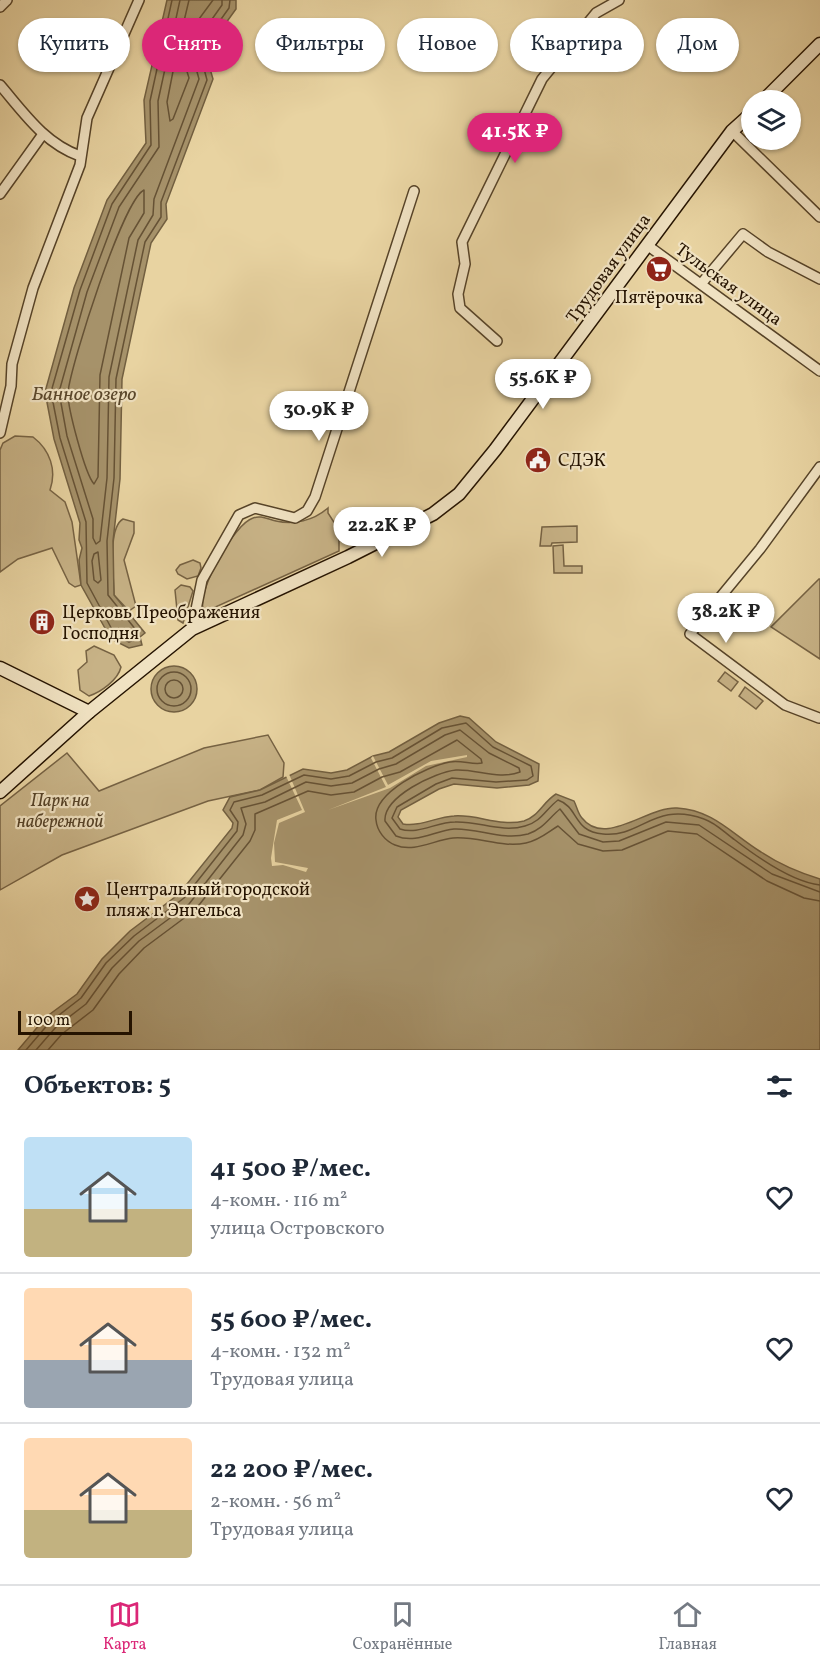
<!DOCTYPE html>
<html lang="ru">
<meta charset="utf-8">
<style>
:root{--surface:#fff;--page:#f6f6f7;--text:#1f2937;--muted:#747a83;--line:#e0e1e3;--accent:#db2777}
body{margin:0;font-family:Vollkorn,serif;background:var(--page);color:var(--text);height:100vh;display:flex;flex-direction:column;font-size:22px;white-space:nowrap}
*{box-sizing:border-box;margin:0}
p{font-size:20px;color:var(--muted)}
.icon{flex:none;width:33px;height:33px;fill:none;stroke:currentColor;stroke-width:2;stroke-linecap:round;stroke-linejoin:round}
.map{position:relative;height:1050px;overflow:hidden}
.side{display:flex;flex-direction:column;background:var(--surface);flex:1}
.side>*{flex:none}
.guide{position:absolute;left:18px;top:18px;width:784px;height:54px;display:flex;gap:12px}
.fabs{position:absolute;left:741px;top:90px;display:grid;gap:12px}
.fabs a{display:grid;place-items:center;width:60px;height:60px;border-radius:50%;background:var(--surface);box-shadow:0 2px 4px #0004;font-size:30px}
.scale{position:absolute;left:18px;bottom:15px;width:114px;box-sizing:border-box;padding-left:6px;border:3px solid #251300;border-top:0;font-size:16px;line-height:21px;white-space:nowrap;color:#251300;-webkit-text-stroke:4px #f0e2c2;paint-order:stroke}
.price{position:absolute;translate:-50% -51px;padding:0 14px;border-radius:21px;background:#fff;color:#222;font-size:20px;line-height:39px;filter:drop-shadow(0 2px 3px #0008)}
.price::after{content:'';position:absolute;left:50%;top:36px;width:18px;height:14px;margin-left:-9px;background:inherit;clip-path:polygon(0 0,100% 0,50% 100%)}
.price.active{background:var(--accent);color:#fff}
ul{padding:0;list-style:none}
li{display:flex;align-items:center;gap:18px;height:150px;padding:0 24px}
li+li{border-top:2px solid var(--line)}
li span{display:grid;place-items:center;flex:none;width:168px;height:120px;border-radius:6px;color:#555}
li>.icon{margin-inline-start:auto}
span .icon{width:72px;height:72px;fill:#fffc;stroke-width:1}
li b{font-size:26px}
h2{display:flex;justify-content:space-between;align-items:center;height:72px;padding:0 24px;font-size:26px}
.chip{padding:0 21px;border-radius:27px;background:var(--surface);box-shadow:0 2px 4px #0004;font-size:21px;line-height:54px}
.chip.active{background:var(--accent);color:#fff}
.menu{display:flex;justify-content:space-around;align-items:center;height:84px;border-top:2px solid var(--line);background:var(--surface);font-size:16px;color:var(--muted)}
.menu a{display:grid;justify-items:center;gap:3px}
.menu .active{color:var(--accent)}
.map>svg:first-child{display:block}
.green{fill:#c7b286;stroke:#766243;stroke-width:1.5}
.water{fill:#a6926a;stroke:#725f40;stroke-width:1.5}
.pier{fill:#e8d3a1}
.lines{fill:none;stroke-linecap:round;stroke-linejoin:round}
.shore{stroke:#665235;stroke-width:1.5}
.minor-casing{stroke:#564328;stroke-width:12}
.secondary-casing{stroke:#251300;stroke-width:15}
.minor{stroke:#f0e2c2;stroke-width:9}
.secondary{stroke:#f0e2c2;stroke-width:12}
.labels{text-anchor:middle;stroke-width:4.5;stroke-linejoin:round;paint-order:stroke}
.street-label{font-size:18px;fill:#251300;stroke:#f0e2c2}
.poi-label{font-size:18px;fill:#251300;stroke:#f0e2c2;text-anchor:start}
.park-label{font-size:18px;font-style:italic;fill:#564328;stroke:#f0e2c2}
.water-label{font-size:20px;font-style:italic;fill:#59462a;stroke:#f0e2c2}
</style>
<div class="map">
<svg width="820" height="1050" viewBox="0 0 820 1050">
<rect width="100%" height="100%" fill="#e8d3a1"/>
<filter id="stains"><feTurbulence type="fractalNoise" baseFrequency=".00333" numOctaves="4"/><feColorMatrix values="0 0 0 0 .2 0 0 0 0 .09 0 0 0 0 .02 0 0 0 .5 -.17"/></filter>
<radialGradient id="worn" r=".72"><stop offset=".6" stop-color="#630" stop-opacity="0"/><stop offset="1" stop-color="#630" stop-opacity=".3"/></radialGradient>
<g class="green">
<path d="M15,436L33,437C50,450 57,470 50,490L65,502L72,522L81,585L75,587L69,583L52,548L18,559L0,572V450L3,443Z"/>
<path d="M328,508V513L339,530V551L209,610L203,608C198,589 234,524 253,518C261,515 267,519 276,521C294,525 313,521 328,508Z"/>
<path d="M123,519L134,522V533L124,560L136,606L129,611L114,595C114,578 107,528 123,519Z"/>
<path d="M577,526V542L552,543L551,546H540L542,527Z"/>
<path d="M563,545L564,566H582V573H554L553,546Z"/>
<path d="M193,560L200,563L201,568L198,576L187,579L178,574L176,570L180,565Z"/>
<path d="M819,579H820V659L771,627Z"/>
<path d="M181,585L190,587L193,591L183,623L178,620L175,590Z"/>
<path d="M94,646L114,655L121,667C118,680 101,692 89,696L80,690L78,670L87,662L86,651Z"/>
<path d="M725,672L738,682L731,691L718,681Z"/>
<path d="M745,687L763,701L756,709L739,696Z"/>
<path d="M268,735L284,763L283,777L260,790L208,801L62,855L0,890V806L67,753L99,791L204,748Z"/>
</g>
<g class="water">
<path d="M167,0H236V9L205,52L213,79L166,204L167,219L151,243L122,379L120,479L113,541L114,595L145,633L140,637L142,645L129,648L111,639L81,585L79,560L82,548L79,540L80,523L54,439L45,392L74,288L107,200L146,143L144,100Z"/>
<circle cx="174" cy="689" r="23"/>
<path d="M460,716L469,718L496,742L539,764L538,781L529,785L497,788L454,784L439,789L401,810L398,817L403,824C420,827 436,817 454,816C477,814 500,827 524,821C539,816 543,802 556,794L574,801C577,807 578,814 582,818C605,848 648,806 677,808C713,810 732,834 761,852C779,864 800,873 820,879V1050H18L46,1017L77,994L102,959L130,931L179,894L232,828L233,823L223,810L230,797L260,790L303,769L331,773L347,770L373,756L389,752L439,723Z"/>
</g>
<g class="pier">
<path d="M467,755V757L426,766L390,788L328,810L386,787L371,758L373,756L388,785L431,761Z"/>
<path d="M289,774L305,812L279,823L274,843L275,862L308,868L306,872L283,865L272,866L271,858L277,820L302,810L286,776Z"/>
</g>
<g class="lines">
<g class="shore">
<path d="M172,0L150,101L151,145L112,204L80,290L51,392L60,438L86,522L87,583L115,635L129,642L134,640L136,630L108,595L107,541L114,478L116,379L145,242L161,217V202L207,80L199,50L229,8L230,0"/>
<path d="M180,0L158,101L159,147L119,207L87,292L59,392L67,436L93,519V538L96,544L100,541L107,478L109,377L138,240L153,215L154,199L199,79L192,54L193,46L222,5V0"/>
<path d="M189,0L180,38L182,42L213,0"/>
<path d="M180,49L189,78L173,119L170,121L167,102L177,51Z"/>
<path d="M144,190V213L129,238L100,375L98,477L94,484C85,474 67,406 68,392C71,364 123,200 144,190Z"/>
<path d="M98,552L101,580L98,583L94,580L92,561L94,554Z"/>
<circle cx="174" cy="689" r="17"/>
<circle cx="174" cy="689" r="9"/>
<path d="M26,1050L50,1022L81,998L106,963L134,936L184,898L237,831L238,822L230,810L234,802L262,795L304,775L331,779L349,776L376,762L392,758L442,728L466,723L493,747L531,766L533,776L527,780L496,782L452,778L436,784L397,807L392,818L400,829C418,835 436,822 455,822C479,821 501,833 525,826C541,822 546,809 558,800C579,807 573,832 603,834C641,838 654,801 704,819C716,823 725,833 735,840C757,857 792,882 820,885"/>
<path d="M36,1050L56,1027L86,1004L112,968L139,941L189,904L243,835L246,824L241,808L265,802L306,782L331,786L352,783L379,769L396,764L445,735L460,730L489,753L519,768L520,772C499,780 477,769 456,770C435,772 383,797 385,821L396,836C416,844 434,831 454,829C479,828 502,841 528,834C543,829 549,818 560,809L579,834L603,842L619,841L666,822L699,825L772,874L820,892"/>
<path d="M48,1050L62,1034L93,1010L119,974L144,948L195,910L250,841L255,830V814L308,791L331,795L354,792L382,777L400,772L457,740L481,759L482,763C473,765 461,760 450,762C427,766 372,793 376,820C377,831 385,841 395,845C414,853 434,840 453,838C478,836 501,848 526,843C540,840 548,832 558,826L578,844L603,851L622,850L668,831L697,834L767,881L804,898L820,901"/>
</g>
<defs>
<g id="minor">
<path d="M0,7L7,0"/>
<path d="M0,85C24,113 44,143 80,156"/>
<path d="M732,131L820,217"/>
<path d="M0,194L43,134"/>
<path d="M647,245L820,371"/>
<path d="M701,284L743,234L768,252L820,279"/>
<path d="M497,341L460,308L458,294L465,264L462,242L542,79L596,13L619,0"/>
<path d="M0,433L11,386L12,364L33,288L80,165L87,118L139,0"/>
<path d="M192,629L202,580L239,515L255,508L295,518L307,511L315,497L414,191"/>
<path d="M819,718L785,705L690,634L760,549L820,467"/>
</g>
<g id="secondary">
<path d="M764,100L820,44"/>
<path d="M0,668L89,712"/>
<path d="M0,792L89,712L192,629L348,557L433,514L459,494L495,450L732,131L752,113"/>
</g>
</defs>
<use href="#minor" class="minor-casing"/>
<use href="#secondary" class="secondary-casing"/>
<use href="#minor" class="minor"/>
<use href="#secondary" class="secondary"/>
</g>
<defs>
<symbol id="supermarket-disc" viewBox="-11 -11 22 22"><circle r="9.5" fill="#8f2418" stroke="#f0e2c2"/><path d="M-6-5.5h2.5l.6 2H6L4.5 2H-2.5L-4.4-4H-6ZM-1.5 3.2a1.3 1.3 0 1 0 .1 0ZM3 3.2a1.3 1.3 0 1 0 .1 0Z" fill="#fff"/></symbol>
<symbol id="civic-disc" viewBox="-11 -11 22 22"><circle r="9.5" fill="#8f2418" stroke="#f0e2c2"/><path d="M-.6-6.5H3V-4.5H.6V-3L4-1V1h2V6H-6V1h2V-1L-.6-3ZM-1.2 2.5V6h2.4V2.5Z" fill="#fff"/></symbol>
<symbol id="building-disc" viewBox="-11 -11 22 22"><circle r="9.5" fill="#8f2418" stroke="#f0e2c2"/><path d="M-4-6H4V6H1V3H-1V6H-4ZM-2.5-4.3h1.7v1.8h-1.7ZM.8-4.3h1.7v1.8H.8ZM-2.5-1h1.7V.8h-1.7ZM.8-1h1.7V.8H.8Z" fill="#fff"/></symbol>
<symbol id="sight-disc" viewBox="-11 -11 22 22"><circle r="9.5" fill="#8f2418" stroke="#f0e2c2"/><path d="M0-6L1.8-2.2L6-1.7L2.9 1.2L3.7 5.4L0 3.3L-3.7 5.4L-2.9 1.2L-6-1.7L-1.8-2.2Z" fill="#fff"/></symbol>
</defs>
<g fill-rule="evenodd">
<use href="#supermarket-disc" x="644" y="254" width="30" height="30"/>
<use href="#civic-disc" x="523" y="445" width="30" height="30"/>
<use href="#building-disc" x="27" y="607" width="30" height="30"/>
<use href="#sight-disc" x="72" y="884" width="30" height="30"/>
</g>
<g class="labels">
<g class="street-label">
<text transform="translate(608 268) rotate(-54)" y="6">Трудовая улица</text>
<text transform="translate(729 284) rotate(36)" y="6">Тульская улица</text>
</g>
<g class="poi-label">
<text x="659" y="303" text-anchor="middle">Пятёрочка</text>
<text x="558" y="466">СДЭК</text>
<text x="62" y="618">Церковь Преображения<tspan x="62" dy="21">Господня</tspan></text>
<text x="106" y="895">Центральный городской<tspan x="106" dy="21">пляж г. Энгельса</tspan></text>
</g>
<g class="park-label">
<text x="60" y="806">Парк на<tspan x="60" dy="21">набережной</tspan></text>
</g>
<g class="water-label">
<text x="84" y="400">Банное озеро</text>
</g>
</g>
<rect width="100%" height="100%" filter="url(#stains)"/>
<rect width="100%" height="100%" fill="url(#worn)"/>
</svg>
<div class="fabs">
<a><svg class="icon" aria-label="layers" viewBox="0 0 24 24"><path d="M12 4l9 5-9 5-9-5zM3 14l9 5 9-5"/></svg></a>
</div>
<div class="scale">100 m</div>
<b class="price active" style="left:515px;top:164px">41.5K ₽</b>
<b class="price" style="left:543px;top:410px">55.6K ₽</b>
<b class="price" style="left:319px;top:442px">30.9K ₽</b>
<b class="price" style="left:382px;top:558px">22.2K ₽</b>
<b class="price" style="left:726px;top:644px">38.2K ₽</b>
<div class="guide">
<a class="chip">Купить</a>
<a class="chip active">Снять</a>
<a class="chip">Фильтры</a>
<a class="chip">Новое</a>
<a class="chip">Квартира</a>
<a class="chip">Дом</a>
</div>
</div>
<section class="side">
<h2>Объектов: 5<svg class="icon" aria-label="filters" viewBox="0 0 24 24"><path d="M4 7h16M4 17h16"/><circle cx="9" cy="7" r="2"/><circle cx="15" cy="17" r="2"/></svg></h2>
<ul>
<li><span style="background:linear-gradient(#bfe0f5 60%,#c2b280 0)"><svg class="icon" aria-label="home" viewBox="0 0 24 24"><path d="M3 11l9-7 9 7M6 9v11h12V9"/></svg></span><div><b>41 500 ₽/мес.</b><p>4-комн. · 116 m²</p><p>улица Островского</p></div><svg class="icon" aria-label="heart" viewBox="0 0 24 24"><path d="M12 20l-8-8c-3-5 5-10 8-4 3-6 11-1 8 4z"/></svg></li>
<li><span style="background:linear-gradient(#ffd9b3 60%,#9aa5b1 0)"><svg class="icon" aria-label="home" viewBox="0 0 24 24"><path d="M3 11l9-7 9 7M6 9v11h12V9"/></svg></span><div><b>55 600 ₽/мес.</b><p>4-комн. · 132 m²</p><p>Трудовая улица</p></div><svg class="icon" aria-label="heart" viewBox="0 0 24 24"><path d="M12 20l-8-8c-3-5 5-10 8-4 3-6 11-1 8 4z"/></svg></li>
<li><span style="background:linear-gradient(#ffd9b3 60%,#c2b280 0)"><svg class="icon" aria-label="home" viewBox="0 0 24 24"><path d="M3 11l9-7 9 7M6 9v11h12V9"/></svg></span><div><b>22 200 ₽/мес.</b><p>2-комн. · 56 m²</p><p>Трудовая улица</p></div><svg class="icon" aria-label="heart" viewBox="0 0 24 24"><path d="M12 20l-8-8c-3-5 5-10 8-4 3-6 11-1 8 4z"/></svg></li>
</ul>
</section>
<nav class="menu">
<a class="active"><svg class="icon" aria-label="map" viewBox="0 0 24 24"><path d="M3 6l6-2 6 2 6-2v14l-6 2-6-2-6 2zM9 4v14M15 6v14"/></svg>Карта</a>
<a><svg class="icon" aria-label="saved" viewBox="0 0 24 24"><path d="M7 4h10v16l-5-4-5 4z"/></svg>Сохранённые</a>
<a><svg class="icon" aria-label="home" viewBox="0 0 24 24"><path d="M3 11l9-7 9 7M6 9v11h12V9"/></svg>Главная</a>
</nav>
